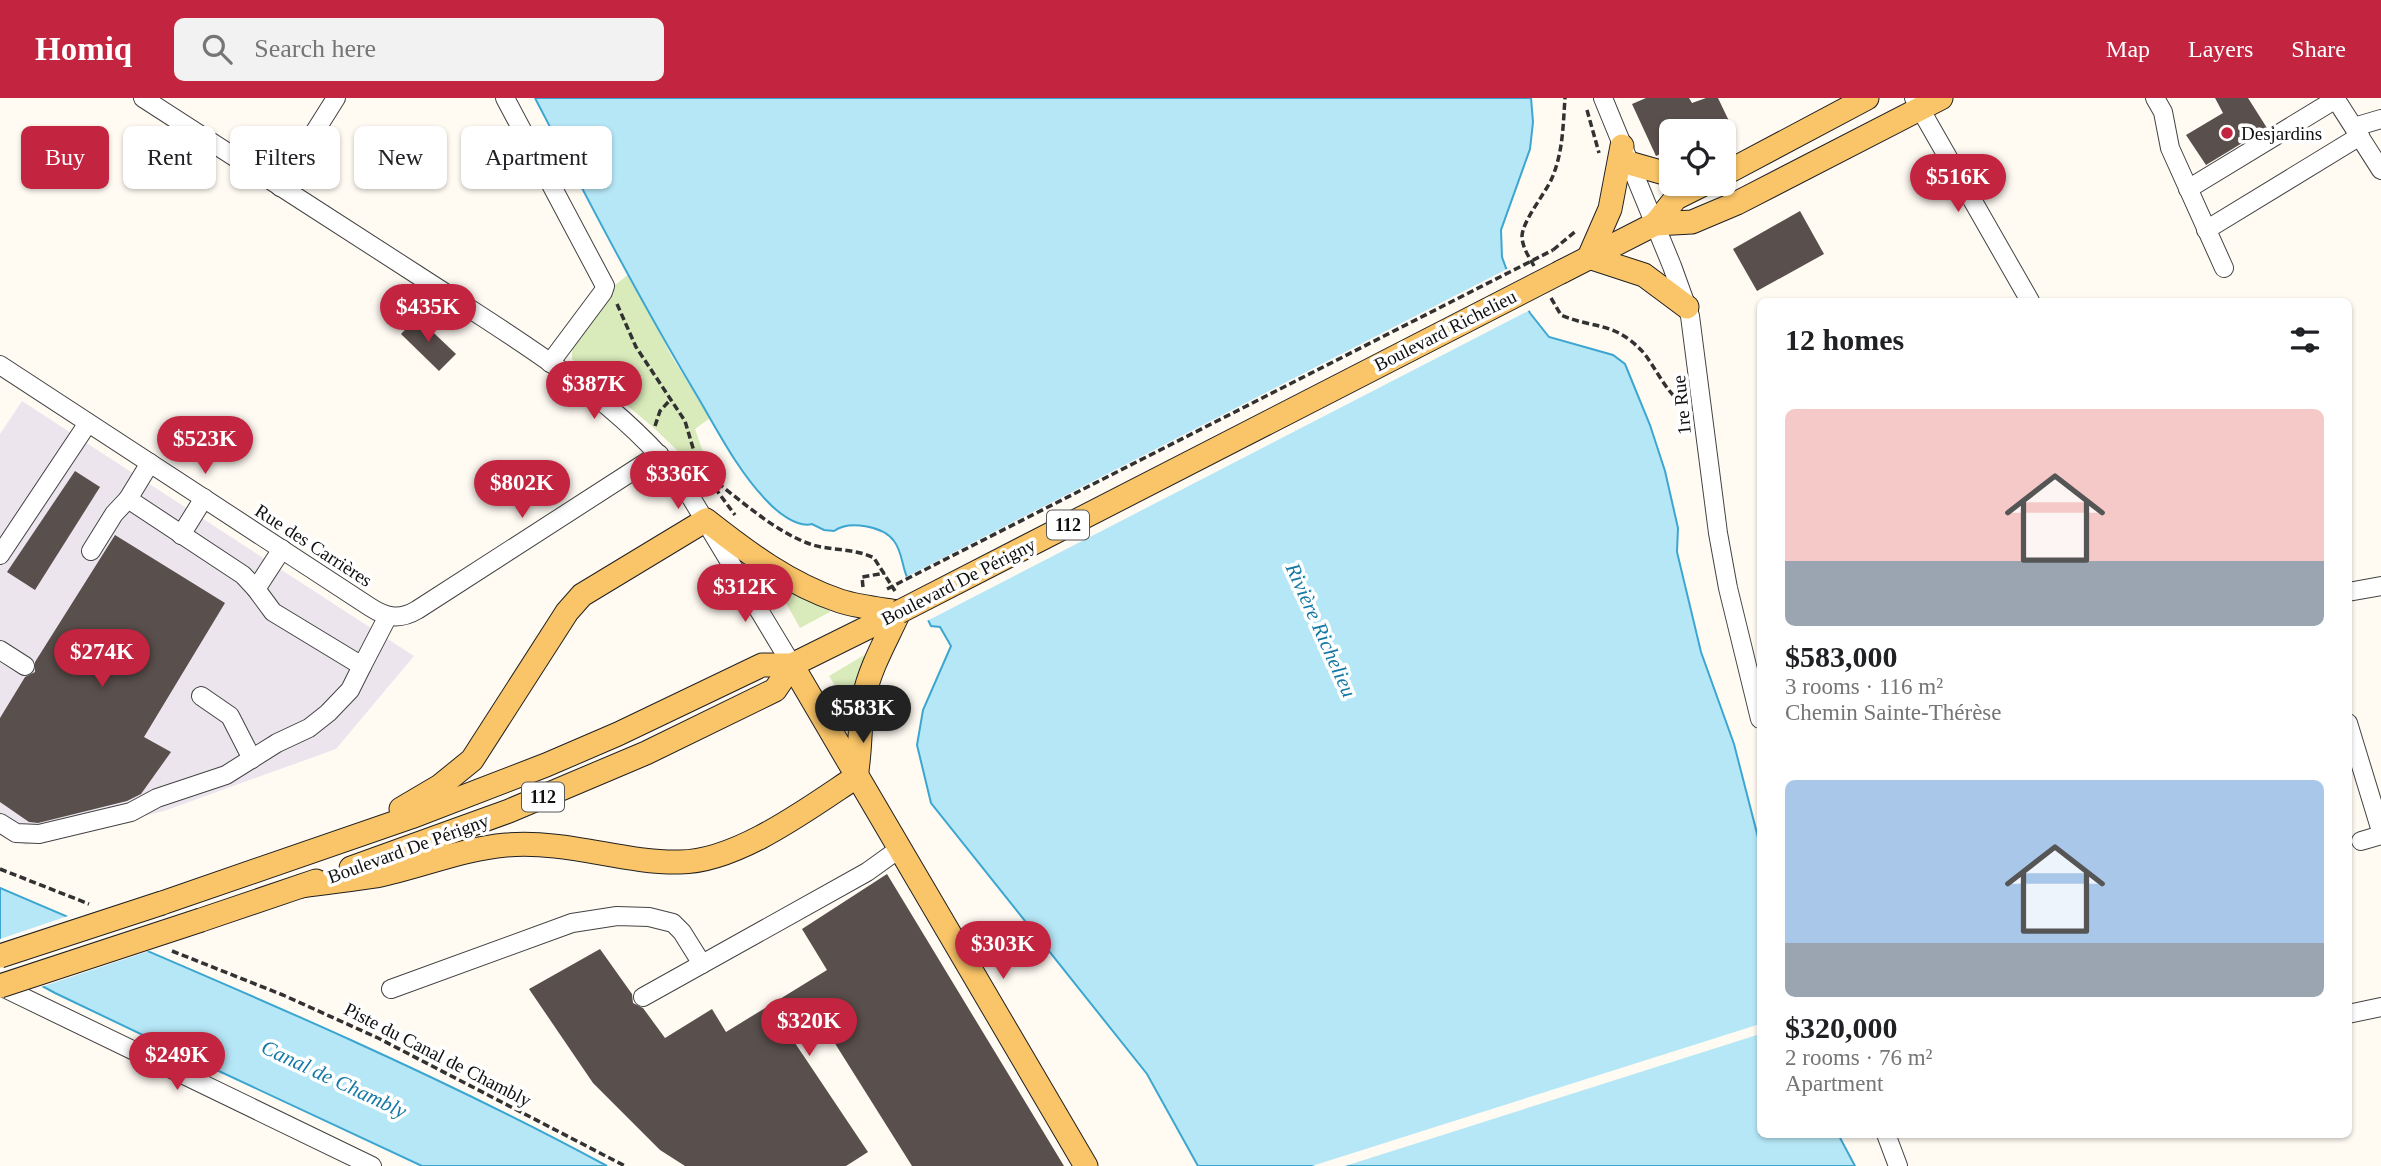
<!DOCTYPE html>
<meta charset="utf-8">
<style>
:root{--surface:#fff;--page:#f2f2f2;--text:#202124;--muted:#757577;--accent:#c3243f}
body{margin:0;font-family:Georgia,serif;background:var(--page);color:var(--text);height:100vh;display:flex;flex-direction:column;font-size:26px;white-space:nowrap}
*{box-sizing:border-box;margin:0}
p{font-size:23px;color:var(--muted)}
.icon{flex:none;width:38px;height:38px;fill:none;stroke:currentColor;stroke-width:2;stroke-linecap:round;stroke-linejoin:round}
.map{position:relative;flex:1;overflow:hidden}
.drawer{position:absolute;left:1757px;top:200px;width:595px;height:840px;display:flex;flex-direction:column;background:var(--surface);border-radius:10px;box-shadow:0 2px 5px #0004}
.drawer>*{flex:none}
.banner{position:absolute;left:21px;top:28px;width:665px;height:63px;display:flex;gap:14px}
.fabs{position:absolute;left:1659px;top:21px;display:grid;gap:14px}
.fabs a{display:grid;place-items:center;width:77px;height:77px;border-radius:10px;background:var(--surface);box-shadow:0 2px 5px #0004;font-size:35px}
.price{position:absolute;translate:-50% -60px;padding:0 16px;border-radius:24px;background:var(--accent);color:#fff;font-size:23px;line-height:46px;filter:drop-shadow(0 2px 4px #0008)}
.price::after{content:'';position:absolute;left:50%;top:42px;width:21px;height:16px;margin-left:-10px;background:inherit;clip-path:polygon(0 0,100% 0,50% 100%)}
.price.current{background:#222;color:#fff}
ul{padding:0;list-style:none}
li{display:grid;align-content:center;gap:14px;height:371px;padding:0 28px}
li span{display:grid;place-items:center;height:217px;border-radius:10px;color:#555}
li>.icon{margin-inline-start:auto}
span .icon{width:126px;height:126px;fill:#fffc;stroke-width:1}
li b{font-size:30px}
h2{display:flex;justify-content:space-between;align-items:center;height:84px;padding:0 28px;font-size:30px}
.chip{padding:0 24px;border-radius:10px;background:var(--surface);box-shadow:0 2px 5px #0004;font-size:24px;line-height:63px}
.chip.current{background:var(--accent);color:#fff}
header{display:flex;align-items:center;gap:42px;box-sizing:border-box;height:98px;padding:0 35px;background:var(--accent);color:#fff}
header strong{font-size:33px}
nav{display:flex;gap:38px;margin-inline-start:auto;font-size:24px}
.search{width:490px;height:63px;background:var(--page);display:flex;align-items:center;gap:18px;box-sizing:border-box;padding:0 24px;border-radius:10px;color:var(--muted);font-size:26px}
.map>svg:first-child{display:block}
.industrial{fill:#ece5ee}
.green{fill:#d9ebbb}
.water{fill:#b6e7f7;stroke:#3ca6d0;stroke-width:2}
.pier{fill:#fffbf3}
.building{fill:#594f4c}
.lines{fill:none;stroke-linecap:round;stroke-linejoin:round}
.minor-casing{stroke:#434343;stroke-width:20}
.major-casing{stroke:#212121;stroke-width:25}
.path{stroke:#323232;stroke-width:3.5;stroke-dasharray:7 3.5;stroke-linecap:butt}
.minor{stroke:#fff;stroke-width:18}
.major{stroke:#fac568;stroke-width:23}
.major-bridge-casing{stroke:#212121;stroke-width:25;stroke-linecap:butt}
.path-bridge{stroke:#323232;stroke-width:3.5;stroke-dasharray:7 3.5;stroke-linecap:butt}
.major-bridge{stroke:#fac568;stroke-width:23}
.poi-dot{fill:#c3243f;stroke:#fff;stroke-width:2.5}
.labels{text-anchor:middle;stroke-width:7;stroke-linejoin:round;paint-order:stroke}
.shield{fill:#fff;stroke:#585858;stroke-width:2}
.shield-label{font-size:18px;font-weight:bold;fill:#101010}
.poi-label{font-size:19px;fill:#101010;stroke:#fff;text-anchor:start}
.street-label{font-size:19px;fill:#101010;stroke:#fff}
.water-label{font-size:21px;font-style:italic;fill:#1578a5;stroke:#fff}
</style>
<header>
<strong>Homiq</strong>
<div class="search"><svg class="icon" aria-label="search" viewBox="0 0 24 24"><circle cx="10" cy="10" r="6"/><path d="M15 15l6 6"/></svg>Search here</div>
<nav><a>Map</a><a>Layers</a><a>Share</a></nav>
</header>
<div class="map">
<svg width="2381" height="1068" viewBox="0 0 2381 1068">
<rect width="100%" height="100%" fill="#fffbf3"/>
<path class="industrial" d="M22,303L414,558L336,651L164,713L26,747L0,736V336Z"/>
<g class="green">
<path d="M629,176L672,259L710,320L695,331L709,371L701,380L685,360L654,330L572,261V254L574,247L613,197L615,187Z"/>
<path d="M774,484L829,512L830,514L800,530Z"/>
<path d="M866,556L868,557L853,617L829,578Z"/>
</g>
<g class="water">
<path d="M535,0H1531L1533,24L1530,51L1501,132L1502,159L1506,170L1530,215L1549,239L1613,257L1625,266L1650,327L1665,373L1678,430L1677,454L1701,554L1734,646L1760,747V1036H1838L1855,1068H1198L1147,976L931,705L917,647L923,612L951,548L940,529L931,528C923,512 914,496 907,479C902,468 902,453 894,443C883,428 849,422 834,433L824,432L812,426C797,430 777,414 767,403C736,371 716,329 693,291C637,197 586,98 535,0Z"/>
<path d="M0,790C205,878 411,962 607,1068H422L193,961L55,895L0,865Z"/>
</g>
<g class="pier">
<path d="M1509,170L1532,211L925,524L904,480Z"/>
<path d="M71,817L152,852L38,890L0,869V841Z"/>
<path d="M1760,926V936L1345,1068H1312Z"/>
</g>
<g class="building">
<path d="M1646,0H1689L1692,5L1706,0H1718L1729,23L1708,33H1671V51L1656,58L1632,6Z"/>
<path d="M2215,0H2248L2267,30L2206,67L2186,37L2223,15Z"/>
<path d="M1800,113L1824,156L1757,193L1733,151Z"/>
<path d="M417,219L456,256L439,273L401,236Z"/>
<path d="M75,373L100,389L35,492L7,474Z"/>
<path d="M115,437L225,505L144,639L171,654L141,696L127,703L38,725L29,724L0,704V620L25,579L35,574V564Z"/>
<path d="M887,776L1064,1068H912L824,928L795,945L868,1054L846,1068H685L660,1052L593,985L529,891L600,851L632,896L633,905L643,910L665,940L712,911L726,934L827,872L802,831Z"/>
</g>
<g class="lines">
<defs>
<g id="minor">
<path d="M143,0C235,59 327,119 419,178C508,236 615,298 681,383L792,567"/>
<path d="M505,0L605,188L603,194L550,265"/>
<path d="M1603,0L1672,168L1690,218L1718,435L1728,490L1760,621"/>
<path d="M1914,0L2030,203"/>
<path d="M2155,0L2163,14L2170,50L2224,170"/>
<path d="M2335,0L2381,72"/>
<path d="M2354,29L2381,21"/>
<path d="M280,89L336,0"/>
<path d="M2188,91L2336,1"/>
<path d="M2206,132L2360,38"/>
<path d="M0,267L370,509C387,520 400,522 417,512L659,356"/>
<path d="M150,365L128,401L243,477L256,491"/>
<path d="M181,437L204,400"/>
<path d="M282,451L256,491L273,514L362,568L388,518"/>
<path d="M91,453L114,416L128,401"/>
<path d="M0,457L88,325"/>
<path d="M2348,494L2381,488"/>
<path d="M0,552L25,568"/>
<path d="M201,598L230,618L252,661"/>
<path d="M2348,625L2381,733"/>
<path d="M0,725L16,735L39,736L131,714L157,700L226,677L277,645L309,630L328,615L350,592L362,568"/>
<path d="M2361,743L2381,737"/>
<path d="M0,888L372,1068"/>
<path d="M391,891L572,825L617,818L649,819L673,825L682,834L702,866"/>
<path d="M643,899L867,774L899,751"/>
<path d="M2348,916L2381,909"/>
<path d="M1886,1036L1898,1068"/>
</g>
<g id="major">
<path d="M1629,65L1671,77"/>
<path d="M1724,76L1867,0"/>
<path d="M1655,126L1676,100L1704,86"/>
<path d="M1589,159L1610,111L1622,48"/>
<path d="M1589,159L1644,177L1687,209"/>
<path d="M1561,174L1655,126L1692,124L1737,105L1941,0"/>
<path d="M792,567L1086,1068"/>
<path d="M401,711L440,688L472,662L567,514L582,497L706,422C748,455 789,486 840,503C859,509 880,511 899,514"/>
<path d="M351,770L509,713L646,655L775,592L792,567"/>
<path d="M302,788C327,784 352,782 376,778C420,769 461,751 506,747C569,742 621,765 680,764C737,764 809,710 856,679C861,652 859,625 864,599C870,569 887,541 899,514"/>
<path d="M162,805L411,719L546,667L618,636L762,567H792L899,514"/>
<path d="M201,822L316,783"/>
</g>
</defs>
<use href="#minor" class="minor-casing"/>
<use href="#major" class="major-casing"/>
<g class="path">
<path d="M1587,12L1599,55"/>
<path d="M1553,152L1577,132"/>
<path d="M1534,168C1529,159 1522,149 1522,138C1523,122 1545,96 1552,80C1563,54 1563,28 1565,0"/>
<path d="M1551,200L1561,217C1593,231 1613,223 1641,252C1654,265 1669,302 1686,306"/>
<path d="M617,206L636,249L685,323L698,367L735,417"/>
<path d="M655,328L660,313L671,301"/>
<path d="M708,382L715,383C744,405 776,434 810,446C830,453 855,450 874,460L895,493"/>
<path d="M863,489L862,479L885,475"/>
<path d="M0,771L89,806"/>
<path d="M172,853L283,897L378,940L625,1068"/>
</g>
<use href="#minor" class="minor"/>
<use href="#major" class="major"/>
<defs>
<g id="major-bridge">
<path d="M899,514L1561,174"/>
<path d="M0,858L162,805"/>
<path d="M0,888L201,822"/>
</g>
</defs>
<use href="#major-bridge" class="major-bridge-casing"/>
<path class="path-bridge" d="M887,491L1553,152"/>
<use href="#major-bridge" class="major-bridge"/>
</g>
<circle class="poi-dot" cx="2227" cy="35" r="7"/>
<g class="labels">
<g class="shield">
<rect x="1047" y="412.5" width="42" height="29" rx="5"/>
<rect x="522" y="684.5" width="42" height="29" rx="5"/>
</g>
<g class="shield-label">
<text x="1068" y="433">112</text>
<text x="543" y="705">112</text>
</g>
<g class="poi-label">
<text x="2241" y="42">Desjardins</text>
</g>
<g class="street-label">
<text transform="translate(1445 232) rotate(-27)" y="7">Boulevard Richelieu</text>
<text transform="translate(1681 307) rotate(-96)" y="7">1re Rue</text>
<text transform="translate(314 447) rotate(33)" y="7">Rue des Carrières</text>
<text transform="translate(958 483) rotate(-27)" y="7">Boulevard De Périgny</text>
<text transform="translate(408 750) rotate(-20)" y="7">Boulevard De Périgny</text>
<text transform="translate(438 956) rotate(27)" y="7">Piste du Canal de Chambly</text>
</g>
<g class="water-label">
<text transform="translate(1321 532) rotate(66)" y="7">Rivière Richelieu</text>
<text transform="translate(334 981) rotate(25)" y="7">Canal de Chambly</text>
</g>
</g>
</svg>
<div class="fabs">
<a><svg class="icon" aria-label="locate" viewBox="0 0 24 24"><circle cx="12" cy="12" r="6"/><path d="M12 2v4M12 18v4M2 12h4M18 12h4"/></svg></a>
</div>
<b class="price" style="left:1958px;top:116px">$516K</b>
<b class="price" style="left:428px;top:246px">$435K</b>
<b class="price" style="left:594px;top:323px">$387K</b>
<b class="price" style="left:205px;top:378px">$523K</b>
<b class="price" style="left:678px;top:413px">$336K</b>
<b class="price" style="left:522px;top:422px">$802K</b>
<b class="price" style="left:745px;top:526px">$312K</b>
<b class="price" style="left:102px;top:591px">$274K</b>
<b class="price current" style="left:863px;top:647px">$583K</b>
<b class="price" style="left:1003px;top:883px">$303K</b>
<b class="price" style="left:809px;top:960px">$320K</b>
<b class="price" style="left:177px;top:994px">$249K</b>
<div class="banner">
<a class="chip current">Buy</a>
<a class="chip">Rent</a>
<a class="chip">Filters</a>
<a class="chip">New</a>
<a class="chip">Apartment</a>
</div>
<section class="drawer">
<h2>12 homes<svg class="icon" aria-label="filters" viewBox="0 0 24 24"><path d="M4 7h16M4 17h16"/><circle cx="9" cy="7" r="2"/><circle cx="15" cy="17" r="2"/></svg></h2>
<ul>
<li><span style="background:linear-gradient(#f6c9c9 70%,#9aa5b1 0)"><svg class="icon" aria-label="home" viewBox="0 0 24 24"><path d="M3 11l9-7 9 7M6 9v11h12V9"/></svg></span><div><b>$583,000</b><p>3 rooms · 116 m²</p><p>Chemin Sainte-Thérèse</p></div></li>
<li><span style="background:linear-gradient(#a9c7e8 75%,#9aa5b1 0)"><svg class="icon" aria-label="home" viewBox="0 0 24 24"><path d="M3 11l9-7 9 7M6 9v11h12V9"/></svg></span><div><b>$320,000</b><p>2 rooms · 76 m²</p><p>Apartment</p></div></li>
</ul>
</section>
</div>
